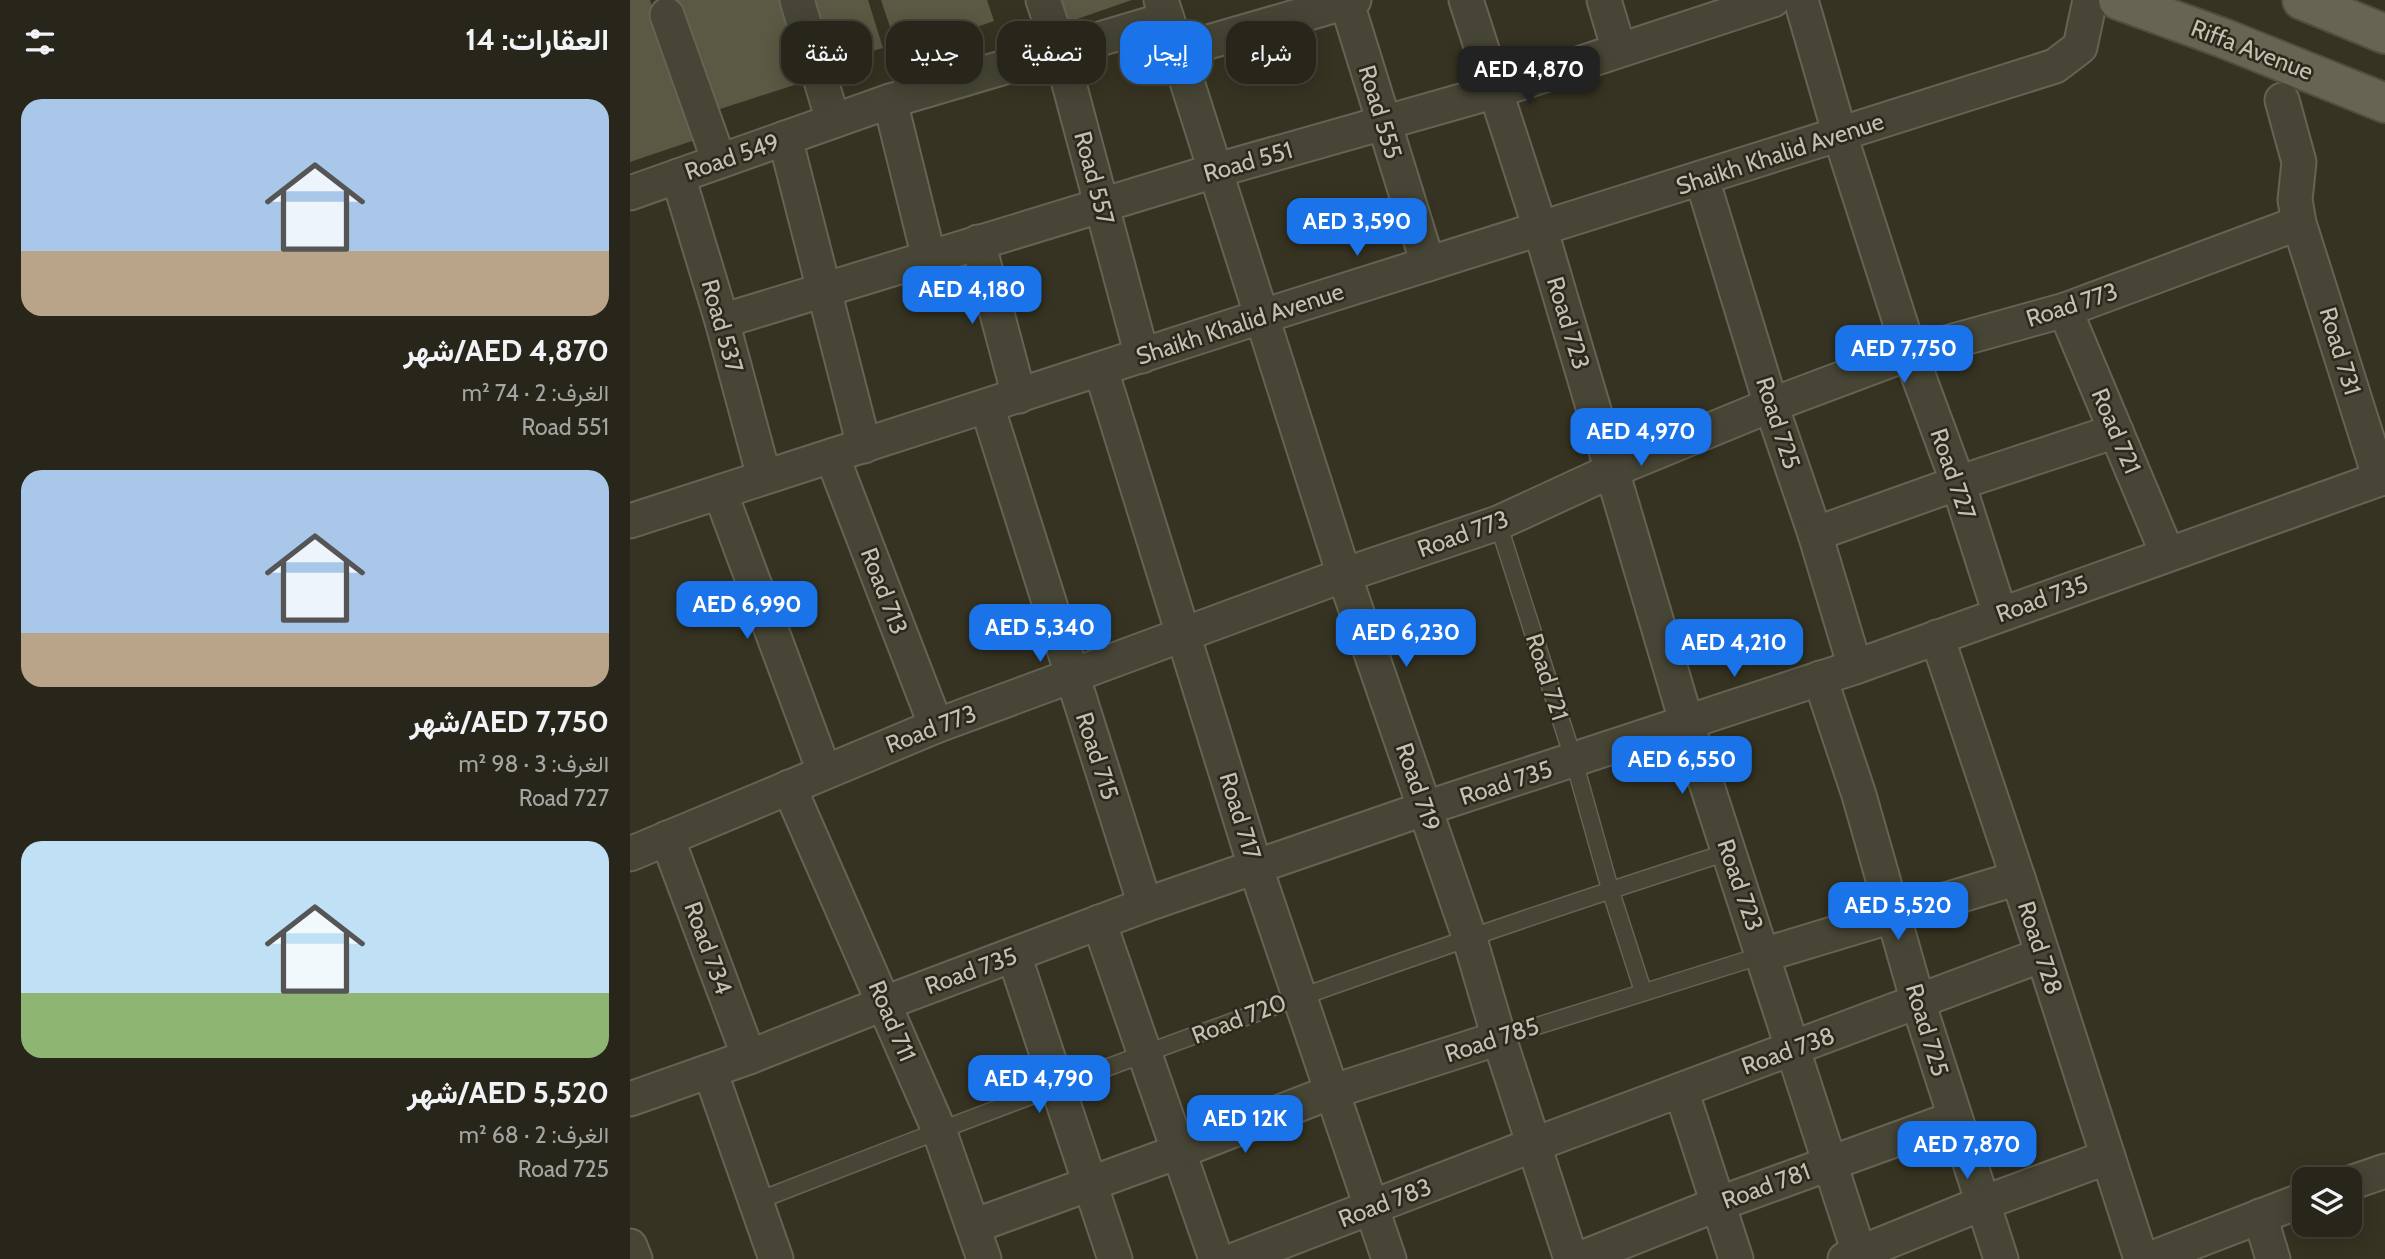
<!DOCTYPE html>
<html lang="ar">
<meta charset="utf-8">
<style>
:root{--surface:#28261a;--page:#302e23;--text:#f1f3f6;--muted:#a5a5a2;--line:#444339;--accent:#1a73e8}
body{margin:0;font-family:Cabin,Vazirmatn,sans-serif;background:var(--page);color:var(--text);direction:rtl;height:100vh;display:flex;flex-direction:column;font-size:26px;white-space:nowrap}
*{box-sizing:border-box;margin:0}
p{font-size:23px;color:var(--muted)}
.icon{flex:none;width:38px;height:38px;fill:none;stroke:currentColor;stroke-width:2;stroke-linecap:round;stroke-linejoin:round}
.map{position:relative;flex:1;overflow:hidden;direction:ltr}
.drawer{display:flex;flex-direction:column;background:var(--surface);width:630px}
.drawer>*{flex:none}
.hud{position:absolute;left:21px;top:21px;width:665px;height:63px;direction:rtl;display:flex;gap:14px}
.buttons{position:absolute;left:1662px;top:1167px;display:grid;gap:14px}
.buttons a{display:grid;place-items:center;width:70px;height:70px;border-radius:14px;background:var(--surface);box-shadow:0 4px 18px #0003,0 0 0 2px var(--line);font-size:35px}
.price{position:absolute;translate:-50% -60px;padding:0 16px;border-radius:14px;background:var(--accent);color:#fff;font-size:23px;line-height:46px;filter:drop-shadow(0 2px 4px #0008)}
.price::after{content:'';position:absolute;left:50%;top:42px;width:21px;height:16px;margin-left:-10px;background:inherit;clip-path:polygon(0 0,100% 0,50% 100%)}
.price.selected{background:#222;color:#fff}
ul{padding:0;list-style:none}
li{display:grid;align-content:center;gap:14px;height:371px;padding:0 21px}
li span{display:grid;place-items:center;height:217px;border-radius:21px;color:#555}
li>.icon{margin-inline-start:auto}
span .icon{width:126px;height:126px;fill:#fffc;stroke-width:1}
li b{font-size:30px}
h2{display:flex;justify-content:space-between;align-items:center;height:84px;padding:0 21px;font-size:30px}
.chip{padding:0 24px;border-radius:21px;background:var(--surface);box-shadow:0 4px 18px #0003,0 0 0 2px var(--line);font-size:24px;line-height:63px}
.chip.selected{background:var(--accent);color:#fff}
main{display:flex;flex:1;min-height:0}
.map>svg:first-child{display:block}
.building{fill:#5b5843}
.lines{fill:none;stroke-linecap:round;stroke-linejoin:round}
.lane-casing{stroke:#656353;stroke-width:19}
.street-casing{stroke:#656353;stroke-width:37}
.primary-casing{stroke:#504e3f;stroke-width:42}
.lane{stroke:#474535;stroke-width:16}
.street{stroke:#474535;stroke-width:33}
.primary{stroke:#676453;stroke-width:38}
.labels{text-anchor:middle;stroke-width:5;stroke-linejoin:round;paint-order:stroke}
.street-label{font-size:24px;fill:#c3c2b0;stroke:#2b291b}
</style>
<main>
<div class="map">
<svg width="1755" height="1259" viewBox="0 0 1755 1259">
<rect width="100%" height="100%" fill="#363322"/>
<g class="building">
<path d="M0,0H20L68,139L0,162Z"/>
<path d="M46,0H154L180,80L81,112Z"/>
<path d="M183,0H238L253,48L202,63Z"/>
<path d="M251,0H357L364,21L269,54Z"/>
<path d="M417,0H502L427,26Z"/>
</g>
<g class="lines">
<defs>
<g id="lane">
<path d="M868,523L944,761L980,889L1013,991"/>
<path d="M869,1038L1133,955"/>
<path d="M125,1202C446,1076 770,957 1098,852"/>
</g>
<g id="street">
<path d="M167,0L203,121"/>
<path d="M413,0L430,50L512,356"/>
<path d="M531,0L714,575L839,936L869,1038L941,1259"/>
<path d="M716,0L798,264"/>
<path d="M836,0L910,228L1057,724L1231,1259"/>
<path d="M974,0L989,50"/>
<path d="M1171,0L1210,135L1280,353L1328,483L1370,614"/>
<path d="M37,15L89,161"/>
<path d="M547,51L724,0"/>
<path d="M1652,100L1669,162L1665,200L1669,223L1750,479"/>
<path d="M260,101L299,258"/>
<path d="M155,138L234,446"/>
<path d="M48,176L92,321L134,477"/>
<path d="M1072,179L1141,405L1185,534L1225,667"/>
<path d="M0,193L260,101L537,19"/>
<path d="M348,242L389,396"/>
<path d="M1435,310L1537,553"/>
<path d="M92,321L584,171L866,91L1143,0"/>
<path d="M471,370L625,866L759,1259"/>
<path d="M357,406L515,905"/>
<path d="M202,456L306,726"/>
<path d="M90,492L194,771"/>
<path d="M0,521L630,317L1425,66L1450,47L1460,0"/>
<path d="M1185,534L1328,483L1486,431"/>
<path d="M1307,637L1388,878L1511,1259"/>
<path d="M1190,678L1229,795L1288,1002L1371,1259"/>
<path d="M159,787L309,1130L354,1259"/>
<path d="M37,838L119,1057"/>
<path d="M0,854L306,726L714,575L868,523L983,470L1141,405L1280,353L1435,310L1669,223"/>
<path d="M469,922L586,1259"/>
<path d="M384,955L485,1259"/>
<path d="M1133,955L1388,878"/>
<path d="M80,1071L146,1259"/>
<path d="M1051,1090L1106,1259"/>
<path d="M0,1099L119,1057L255,1003L515,905L796,808L1225,667L1755,477"/>
<path d="M1720,1183L1755,1171"/>
<path d="M1630,1216L1643,1259"/>
<path d="M344,1226L550,1151L701,1092L869,1038"/>
<path d="M0,1246L5,1259"/>
<path d="M607,1259L903,1145L1412,955"/>
<path d="M949,1259L1088,1204L1325,1118"/>
<path d="M1215,1259L1353,1203L1478,1157"/>
<path d="M1520,1259L1675,1199"/>
</g>
<g id="primary">
<path d="M1488,0L1593,38L1755,103"/>
<path d="M1672,0L1755,34"/>
</g>
</defs>
<use href="#lane" class="lane-casing"/>
<use href="#street" class="street-casing"/>
<use href="#primary" class="primary-casing"/>
<use href="#lane" class="lane"/>
<use href="#street" class="street"/>
<use href="#primary" class="primary"/>
</g>
<g class="labels">
<g class="street-label">
<text transform="translate(1622 50) rotate(21)" y="8">Riffa Avenue</text>
<text transform="translate(750 112) rotate(73)" y="8">Road 555</text>
<text transform="translate(1150 154) rotate(-18)" y="8">Shaikh Khalid Avenue</text>
<text transform="translate(102 157) rotate(-19)" y="8">Road 549</text>
<text transform="translate(618 162) rotate(-16)" y="8">Road 551</text>
<text transform="translate(464 178) rotate(75)" y="8">Road 557</text>
<text transform="translate(1442 305) rotate(-18)" y="8">Road 773</text>
<text transform="translate(938 323) rotate(73)" y="8">Road 723</text>
<text transform="translate(610 324) rotate(-18)" y="8">Shaikh Khalid Avenue</text>
<text transform="translate(92 326) rotate(74)" y="8">Road 537</text>
<text transform="translate(1710 351) rotate(73)" y="8">Road 731</text>
<text transform="translate(1148 423) rotate(72)" y="8">Road 725</text>
<text transform="translate(1486 431) rotate(67)" y="8">Road 721</text>
<text transform="translate(1323 474) rotate(71)" y="8">Road 727</text>
<text transform="translate(833 534) rotate(-20)" y="8">Road 773</text>
<text transform="translate(254 591) rotate(69)" y="8">Road 713</text>
<text transform="translate(1412 599) rotate(-20)" y="8">Road 735</text>
<text transform="translate(917 677) rotate(72)" y="8">Road 721</text>
<text transform="translate(301 729) rotate(-21)" y="8">Road 773</text>
<text transform="translate(467 756) rotate(72)" y="8">Road 715</text>
<text transform="translate(876 783) rotate(-18)" y="8">Road 735</text>
<text transform="translate(788 787) rotate(71)" y="8">Road 719</text>
<text transform="translate(610 816) rotate(73)" y="8">Road 717</text>
<text transform="translate(1110 885) rotate(71)" y="8">Road 723</text>
<text transform="translate(78 948) rotate(70)" y="8">Road 734</text>
<text transform="translate(1410 948) rotate(72)" y="8">Road 728</text>
<text transform="translate(341 971) rotate(-20)" y="8">Road 735</text>
<text transform="translate(609 1019) rotate(-21)" y="8">Road 720</text>
<text transform="translate(262 1021) rotate(67)" y="8">Road 711</text>
<text transform="translate(1297 1030) rotate(73)" y="8">Road 725</text>
<text transform="translate(862 1040) rotate(-18)" y="8">Road 785</text>
<text transform="translate(1158 1051) rotate(-20)" y="8">Road 738</text>
<text transform="translate(1136 1186) rotate(-20)" y="8">Road 781</text>
<text transform="translate(755 1203) rotate(-21)" y="8">Road 783</text>
</g>
</g>
</svg>
<div class="buttons">
<a><svg class="icon" aria-label="layers" viewBox="0 0 24 24"><path d="M12 4l9 5-9 5-9-5zM3 14l9 5 9-5"/></svg></a>
</div>
<b class="price selected" style="left:899px;top:106px">AED 4,870</b>
<b class="price" style="left:727px;top:258px">AED 3,590</b>
<b class="price" style="left:342px;top:326px">AED 4,180</b>
<b class="price" style="left:1274px;top:385px">AED 7,750</b>
<b class="price" style="left:1011px;top:468px">AED 4,970</b>
<b class="price" style="left:117px;top:641px">AED 6,990</b>
<b class="price" style="left:410px;top:664px">AED 5,340</b>
<b class="price" style="left:776px;top:669px">AED 6,230</b>
<b class="price" style="left:1104px;top:679px">AED 4,210</b>
<b class="price" style="left:1052px;top:796px">AED 6,550</b>
<b class="price" style="left:1268px;top:942px">AED 5,520</b>
<b class="price" style="left:409px;top:1115px">AED 4,790</b>
<b class="price" style="left:615px;top:1155px">AED 12K</b>
<b class="price" style="left:1337px;top:1181px">AED 7,870</b>
<div class="hud">
<a class="chip">شراء</a>
<a class="chip selected">إيجار</a>
<a class="chip">تصفية</a>
<a class="chip">جديد</a>
<a class="chip">شقة</a>
</div>
</div>
<section class="drawer">
<h2>العقارات: 14<svg class="icon" aria-label="filters" viewBox="0 0 24 24"><path d="M4 7h16M4 17h16"/><circle cx="9" cy="7" r="2"/><circle cx="15" cy="17" r="2"/></svg></h2>
<ul>
<li><span style="background:linear-gradient(#a9c7e8 70%,#b9a48a 0)"><svg class="icon" aria-label="home" viewBox="0 0 24 24"><path d="M3 11l9-7 9 7M6 9v11h12V9"/></svg></span><div><b>AED 4,870/شهر</b><p>الغرف: 2 · 74 m²</p><p>Road 551</p></div></li>
<li><span style="background:linear-gradient(#a9c7e8 75%,#b9a48a 0)"><svg class="icon" aria-label="home" viewBox="0 0 24 24"><path d="M3 11l9-7 9 7M6 9v11h12V9"/></svg></span><div><b>AED 7,750/شهر</b><p>الغرف: 3 · 98 m²</p><p>Road 727</p></div></li>
<li><span style="background:linear-gradient(#bfe0f5 70%,#8fb573 0)"><svg class="icon" aria-label="home" viewBox="0 0 24 24"><path d="M3 11l9-7 9 7M6 9v11h12V9"/></svg></span><div><b>AED 5,520/شهر</b><p>الغرف: 2 · 68 m²</p><p>Road 725</p></div></li>
</ul>
</section>
</main>
